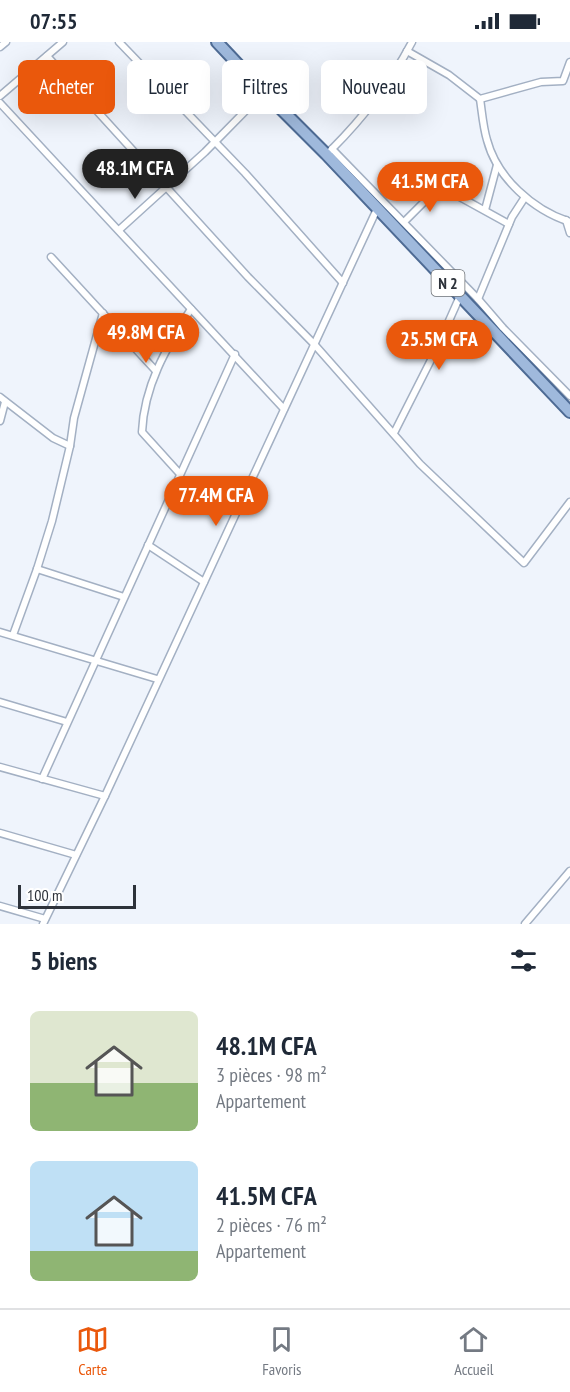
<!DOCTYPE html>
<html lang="fr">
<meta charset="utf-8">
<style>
:root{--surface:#fff;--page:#f6f6f7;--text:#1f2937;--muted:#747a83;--line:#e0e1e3;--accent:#ea580c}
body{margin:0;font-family:"PT Sans Narrow",sans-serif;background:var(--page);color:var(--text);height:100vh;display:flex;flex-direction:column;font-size:22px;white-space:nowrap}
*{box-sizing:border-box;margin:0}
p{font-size:20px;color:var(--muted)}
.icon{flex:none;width:33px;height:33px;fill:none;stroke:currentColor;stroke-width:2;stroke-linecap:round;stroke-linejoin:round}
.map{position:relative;height:882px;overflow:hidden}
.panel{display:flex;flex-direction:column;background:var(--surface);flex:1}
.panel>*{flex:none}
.top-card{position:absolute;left:18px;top:18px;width:534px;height:54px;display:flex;gap:12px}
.scale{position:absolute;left:18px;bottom:15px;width:118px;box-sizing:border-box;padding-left:6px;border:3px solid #2d323a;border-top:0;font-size:16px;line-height:21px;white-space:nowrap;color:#2d323a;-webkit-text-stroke:4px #fff;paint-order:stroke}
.price{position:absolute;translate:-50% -51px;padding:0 14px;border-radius:21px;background:var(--accent);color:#fff;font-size:20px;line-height:39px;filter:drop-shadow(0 2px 3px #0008)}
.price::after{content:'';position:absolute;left:50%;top:36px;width:18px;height:14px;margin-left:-9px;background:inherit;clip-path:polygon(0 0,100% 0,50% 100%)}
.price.current{background:#222;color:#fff}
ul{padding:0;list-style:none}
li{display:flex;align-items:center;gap:18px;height:150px;padding:0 30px}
li span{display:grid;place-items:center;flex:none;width:168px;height:120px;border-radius:9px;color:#555}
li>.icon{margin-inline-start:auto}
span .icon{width:72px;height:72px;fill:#fffc;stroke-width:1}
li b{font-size:26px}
h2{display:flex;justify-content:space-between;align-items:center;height:72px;padding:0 30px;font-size:26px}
.chip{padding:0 21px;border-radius:9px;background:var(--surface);box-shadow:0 6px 24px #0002;font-size:21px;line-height:54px}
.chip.current{background:var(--accent);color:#fff}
.status{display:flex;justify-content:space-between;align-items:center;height:42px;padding:0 30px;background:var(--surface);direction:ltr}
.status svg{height:16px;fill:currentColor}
.dock{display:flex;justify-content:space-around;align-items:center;height:84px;border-top:2px solid var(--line);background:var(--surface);font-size:16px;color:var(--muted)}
.dock a{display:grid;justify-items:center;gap:3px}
.dock .current{color:var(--accent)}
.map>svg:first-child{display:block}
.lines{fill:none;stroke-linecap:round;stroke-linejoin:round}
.street-casing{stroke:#a3b0c3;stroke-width:9}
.primary-casing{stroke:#4e6b94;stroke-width:14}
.street{stroke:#fff;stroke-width:6}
.primary{stroke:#9fb9dc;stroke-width:10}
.labels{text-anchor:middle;stroke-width:4.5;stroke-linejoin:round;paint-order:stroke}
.shield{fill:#fff;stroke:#6c7075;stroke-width:1.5}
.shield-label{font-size:16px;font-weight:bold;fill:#2d323a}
</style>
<div class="status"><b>07:55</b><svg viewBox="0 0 49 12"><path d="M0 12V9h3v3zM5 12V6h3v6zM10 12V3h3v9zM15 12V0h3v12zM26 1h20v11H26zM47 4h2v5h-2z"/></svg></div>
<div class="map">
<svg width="570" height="882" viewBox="0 0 570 882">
<rect width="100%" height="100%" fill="#eff4fc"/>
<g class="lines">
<defs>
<g id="street">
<path d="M119,0L245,131L343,241"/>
<path d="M0,5L6,0"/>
<path d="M407,9L449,33L480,57L541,40L563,39L570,20"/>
<path d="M47,14L248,235L314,302L420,422L524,521L570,460"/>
<path d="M0,54L63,0"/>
<path d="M480,57C482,70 483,85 487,98C497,136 533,168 570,180"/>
<path d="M0,61L284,367"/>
<path d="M332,107L478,257L503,286L570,354"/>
<path d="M331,108C363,76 391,40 412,0"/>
<path d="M485,168L497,123"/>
<path d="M566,178L570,191"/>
<path d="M404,180L440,144L509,182"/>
<path d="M119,188L205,110L264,50"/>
<path d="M51,215L156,329"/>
<path d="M478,257L512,175L525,155"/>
<path d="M0,355L53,396L70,404"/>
<path d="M0,379L5,360"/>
<path d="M394,391L436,308L460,254"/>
<path d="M180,432L142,390C144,344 166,306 191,267"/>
<path d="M148,503L204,540"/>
<path d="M37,527L124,555"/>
<path d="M0,590L157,637"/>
<path d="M13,593L37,527L52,479L70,404L74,376L103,271"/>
<path d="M0,660L67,680"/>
<path d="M0,725L105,754"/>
<path d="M42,737L235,312"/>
<path d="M0,791L76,813"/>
<path d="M0,864L45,877"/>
<path d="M43,882L105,754L377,167"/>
<path d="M525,882L570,829"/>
</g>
<path id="primary" d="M217,0L264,50L326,112L570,370"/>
</defs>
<use href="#street" class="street-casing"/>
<use href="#primary" class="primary-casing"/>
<use href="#street" class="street"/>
<use href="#primary" class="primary"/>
</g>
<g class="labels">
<rect class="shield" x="431.5" y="228" width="33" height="26" rx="4.5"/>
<g class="shield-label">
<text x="448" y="247">N 2</text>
</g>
</g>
</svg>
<div class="scale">100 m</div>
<b class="price current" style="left:135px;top:158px">48.1M CFA</b>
<b class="price" style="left:430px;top:171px">41.5M CFA</b>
<b class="price" style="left:146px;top:322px">49.8M CFA</b>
<b class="price" style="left:439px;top:329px">25.5M CFA</b>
<b class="price" style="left:216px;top:485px">77.4M CFA</b>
<div class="top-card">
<a class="chip current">Acheter</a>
<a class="chip">Louer</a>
<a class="chip">Filtres</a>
<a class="chip">Nouveau</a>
</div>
</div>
<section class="panel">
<h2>5 biens<svg class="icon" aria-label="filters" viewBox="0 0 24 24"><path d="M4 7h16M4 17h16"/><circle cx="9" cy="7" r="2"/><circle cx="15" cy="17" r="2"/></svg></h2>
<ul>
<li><span style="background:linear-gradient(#dfe7d0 60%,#8fb573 0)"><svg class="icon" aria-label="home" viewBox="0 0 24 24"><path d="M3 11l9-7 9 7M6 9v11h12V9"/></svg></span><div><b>48.1M CFA</b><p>3 pièces · 98 m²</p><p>Appartement</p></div></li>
<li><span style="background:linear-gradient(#bfe0f5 75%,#8fb573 0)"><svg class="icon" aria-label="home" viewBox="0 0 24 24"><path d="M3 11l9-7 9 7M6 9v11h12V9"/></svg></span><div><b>41.5M CFA</b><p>2 pièces · 76 m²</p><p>Appartement</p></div></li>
</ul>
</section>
<nav class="dock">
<a class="current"><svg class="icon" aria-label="map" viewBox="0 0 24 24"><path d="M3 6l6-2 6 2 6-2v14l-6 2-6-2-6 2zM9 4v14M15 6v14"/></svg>Carte</a>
<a><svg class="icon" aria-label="saved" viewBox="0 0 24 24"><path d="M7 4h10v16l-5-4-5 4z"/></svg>Favoris</a>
<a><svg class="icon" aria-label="home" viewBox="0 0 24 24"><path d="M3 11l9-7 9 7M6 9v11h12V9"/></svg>Accueil</a>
</nav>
